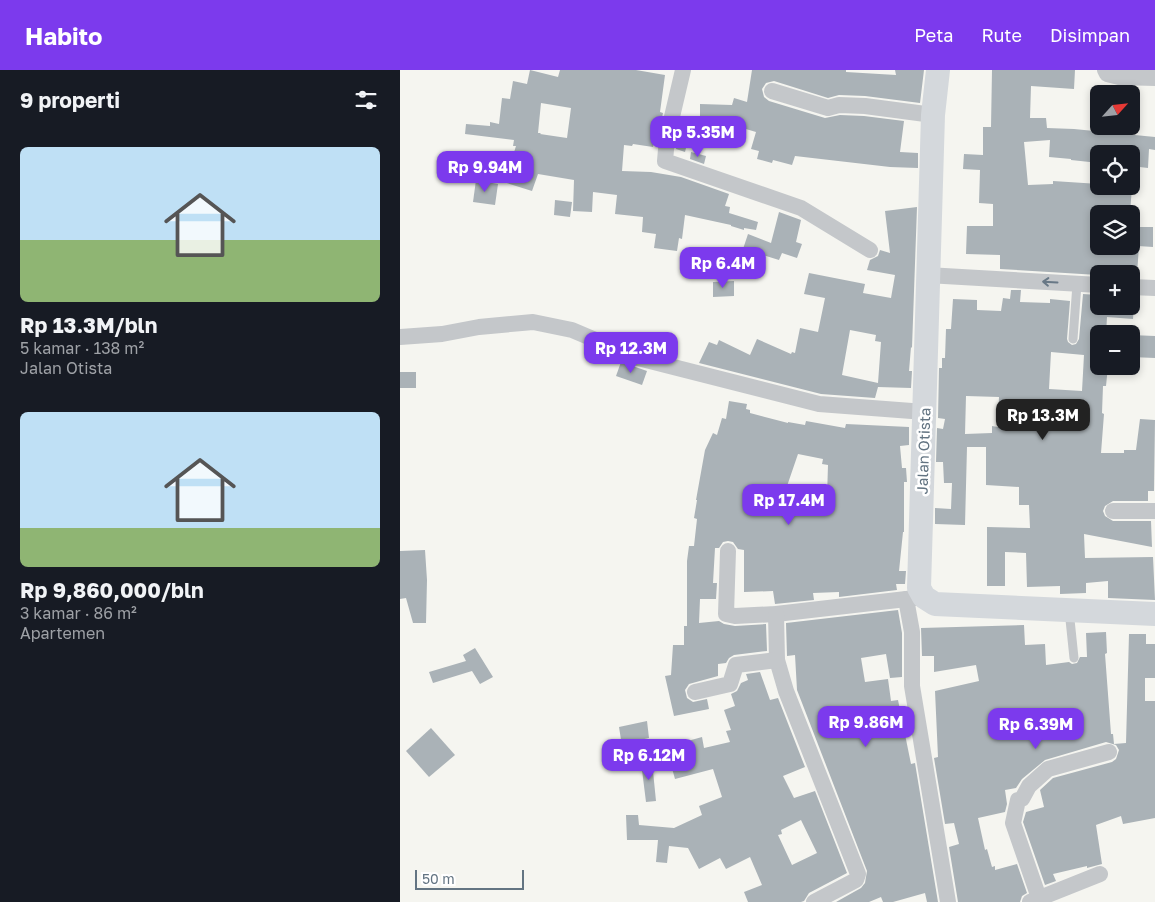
<!DOCTYPE html>
<html lang="id">
<meta charset="utf-8">
<style>
:root{--surface:#171b24;--page:#242831;--text:#f1f3f6;--muted:#9ea1a6;--accent:#7c3aed}
body{margin:0;font-family:"Golos Text",sans-serif;background:var(--page);color:var(--text);height:100vh;display:flex;flex-direction:column;font-size:19px;white-space:nowrap}
*{box-sizing:border-box;margin:0}
p{font-size:16px;color:var(--muted)}
.icon{flex:none;width:28px;height:28px;fill:none;stroke:currentColor;stroke-width:2;stroke-linecap:round;stroke-linejoin:round}
.map{position:relative;flex:1;overflow:hidden}
.side{display:flex;flex-direction:column;background:var(--surface);width:400px}
.side>*{flex:none}
.needle{width:32px;rotate:63deg}
.controls{position:absolute;left:690px;top:15px;display:grid;gap:10px}
.controls a{display:grid;place-items:center;width:50px;height:50px;border-radius:8px;background:var(--surface);box-shadow:0 2px 8px #0003;font-size:25px}
.scale{position:absolute;left:15px;bottom:12px;width:109px;box-sizing:border-box;padding-left:5px;border:2px solid #637482;border-top:0;font-size:14px;line-height:18px;white-space:nowrap;color:#637482;-webkit-text-stroke:4px #fff;paint-order:stroke}
.price{position:absolute;translate:-50% -42px;padding:0 11px;border-radius:10px;background:var(--accent);color:#fff;font-size:16px;line-height:32px;filter:drop-shadow(0 1px 2px #0008)}
.price::after{content:'';position:absolute;left:50%;top:30px;width:15px;height:11px;margin-left:-8px;background:inherit;clip-path:polygon(0 0,100% 0,50% 100%)}
.price.current{background:#222;color:#fff}
ul{padding:0;list-style:none}
li{display:grid;align-content:center;gap:10px;height:265px;padding:0 20px}
li span{display:grid;place-items:center;height:155px;border-radius:8px;color:#555}
li>.icon{margin-inline-start:auto}
span .icon{width:90px;height:90px;fill:#fffc;stroke-width:1}
li b{font-size:21px}
h2{display:flex;justify-content:space-between;align-items:center;height:60px;padding:0 20px;font-size:21px}
header{display:flex;align-items:center;gap:30px;box-sizing:border-box;height:70px;padding:0 25px;background:var(--accent);color:#fff}
header strong{font-size:24px}
nav{display:flex;gap:28px;margin-inline-start:auto;font-size:18px}
main{display:flex;flex:1;min-height:0}
.map>svg:first-child{display:block}
.building{fill:#aab2b7;fill-rule:evenodd}
.lines{fill:none;stroke-linecap:round;stroke-linejoin:round}
.lane{stroke:#c4c7ca;stroke-width:9}
.street{stroke:#c4c7ca;stroke-width:16}
.secondary{stroke:#d4d8dc;stroke-width:24}
.oneway{stroke:#687886}
.labels{text-anchor:middle;stroke-width:5;stroke-linejoin:round;paint-order:stroke}
.street-label{font-size:15px;fill:#637482;stroke:#fff}
</style>
<header>
<strong>Habito</strong>
<nav><a>Peta</a><a>Rute</a><a>Disimpan</a></nav>
</header>
<main>
<section class="side">
<h2>9 properti<svg class="icon" aria-label="filters" viewBox="0 0 24 24"><path d="M4 7h16M4 17h16"/><circle cx="9" cy="7" r="2"/><circle cx="15" cy="17" r="2"/></svg></h2>
<ul>
<li><span style="background:linear-gradient(#bfe0f5 60%,#8fb573 0)"><svg class="icon" aria-label="home" viewBox="0 0 24 24"><path d="M3 11l9-7 9 7M6 9v11h12V9"/></svg></span><div><b>Rp 13.3M/bln</b><p>5 kamar · 138 m²</p><p>Jalan Otista</p></div></li>
<li><span style="background:linear-gradient(#bfe0f5 75%,#8fb573 0)"><svg class="icon" aria-label="home" viewBox="0 0 24 24"><path d="M3 11l9-7 9 7M6 9v11h12V9"/></svg></span><div><b>Rp 9,860,000/bln</b><p>3 kamar · 86 m²</p><p>Apartemen</p></div></li>
</ul>
</section>
<div class="map">
<svg width="755" height="832" viewBox="0 0 755 832">
<rect width="100%" height="100%" fill="#f5f5f0"/>
<g class="building">
<path d="M130,0L158,7L160,0H236L265,5L260,42L263,43L256,74L254,73L253,77L233,74L232,76L224,75L222,101L251,102L281,107L329,124L325,136L330,137L329,143L358,152L356,160L344,158V160L331,156V155L285,145L282,169L279,168L277,181L254,178L256,164L242,162L243,147L215,144L217,125L193,122L192,142L173,141L174,110L138,104L132,121L91,108L94,97L108,101L116,76H113L114,70L65,64L66,54L90,56V52L99,54L102,28L110,29L113,11L127,14ZM141,33L171,38L167,68L140,64L141,63H138Z"/>
<path d="M352,0H446V2L496,5L495,0H524L520,33L465,26L439,25L428,28L374,11L366,13L362,19L364,27L369,31L425,48L440,45L464,46L504,51L500,82L518,83V98L490,97L395,86L392,95L373,90L372,93L357,89L359,81L351,79L356,62L312,49V55H300V34L332,35L334,28L347,32Z"/>
<path d="M592,0H675L674,19L631,16L630,48H646L647,58L674,59L755,67V80L749,79L748,98L731,96V84H699V93L671,90V89L649,87L650,70L624,72L628,115L653,114V111L699,114V116H732L730,144H699V176H739L737,204L698,205L600,199V185L566,184L567,156H593V134L579,133L580,100L563,99L564,84L583,85V57H591Z"/>
<path d="M282,47L293,50L285,82L276,79Z"/>
<path d="M291,82L306,86L304,94L290,89Z"/>
<path d="M76,110L98,114L95,135L73,132Z"/>
<path d="M155,130L172,132L170,147L154,145Z"/>
<path d="M517,137L512,278L511,277L509,301H512L511,318L478,317L475,328L421,324L299,293L309,272L317,275L319,270L350,285L357,269L391,284L392,282L395,283L400,258L418,262L425,228L404,224L409,203L465,214L463,223L491,228L495,205L467,200L470,190L478,186L480,180L490,183L485,141ZM450,260L476,265L475,271L481,272L478,313L442,305Z"/>
<path d="M379,142L401,150L396,172L402,174L397,188L382,183L379,190L343,179L348,164L371,173Z"/>
<path d="M738,157H753V177L738,176Z"/>
<path d="M334,211V226L313,227V212Z"/>
<path d="M611,220H621L620,232L650,233V229L670,231L667,269L668,272L672,275L676,274L679,269L683,224L697,225L699,236H734L733,249L707,247L706,264H699V296H708L706,316H703L702,343L704,344L701,383H724V380H736L740,349L755,350L754,421H748V431H713L705,436L703,441L705,446L713,451H751L752,477L684,464L685,488L753,487L755,530L708,528V511L686,513V523L660,524V516L627,517L626,483L605,482V516H587V457L630,458L629,435H619V417L586,415V377H567L565,455L535,454V438L551,439L552,413H544L543,392H536L537,358L543,359L545,349L538,348L539,298H542V288H545L546,259H551L553,229L577,230V240L601,241L603,228L610,229ZM651,282L684,285L682,321L649,319ZM566,326L599,327L598,357L592,356V363L565,364Z"/>
<path d="M731,265L755,266V288L731,287Z"/>
<path d="M221,292L247,301L242,315L216,306Z"/>
<rect x="0" y="302" width="16" height="16"/>
<path d="M329,331L347,334L346,339L350,340V343L388,353V352L405,355L406,351L445,358L446,354L509,357V375L500,376L502,398H506L507,412H504V462H503L499,501H506L505,514H496L497,520L439,527V522L413,523L414,530L375,534L373,521L344,522V480L338,479L333,472L328,471L323,472L319,478H315L313,513H317L316,529H300L299,553L319,551L324,554L335,556L366,554L367,581L334,585L329,588L326,593L318,594V606L289,614L285,620L287,628L293,632L307,629L309,639L274,646L265,606L271,605L273,575H284V556H287V491L289,476H294L297,449L294,448L297,430H296L305,380L313,363L317,365L322,348L326,349ZM398,384L423,389L422,394L428,395L427,427L386,419Z"/>
<path d="M25,480L27,510L26,553H13L6,528L0,529V481Z"/>
<path d="M498,540L502,563V607L490,608L486,584L461,588L465,612L488,609L491,631L498,630L511,694L515,693L538,832H527L525,823L493,832H483L481,827L469,832H436L461,818L465,813L467,801L397,620L395,585L387,586L386,553Z"/>
<path d="M624,555L625,575L645,574L646,595L669,592L672,594L677,593L680,587H687L686,563L706,562L707,583L705,584L711,664H713L714,674L726,673L729,564H746V574H755V608H745V631H755V748L723,754L721,746L696,755L702,794L687,798V796L653,804L656,811L645,815L623,752L626,742L644,737L640,720L653,708L712,692L716,689L719,680L716,675L706,672L645,690L622,709L616,718L605,720L607,734L605,742L578,748L585,780L587,779L592,797L595,796V800L617,794L627,823L622,826L620,832H558L549,777L559,774L554,753L545,754L534,688L538,687L535,621L579,611L576,595L534,602V586H522L521,558Z"/>
<path d="M75,578L93,607L80,614L72,601L33,613L29,602L66,591L63,585Z"/>
<path d="M360,602L370,630L378,628L405,697L383,706L394,728L415,721L447,803L409,823L404,831L401,832H348L344,822L362,815L350,787L326,799L320,788L299,799L288,778L269,776L267,793L256,792L258,770H227L226,745H238L239,755L274,758L302,745L299,736L322,727L313,699L275,709L266,677L302,667L304,678L330,672L326,661L331,660L324,640L335,636L331,624L337,621L341,613L348,610L346,604ZM401,750L417,783L392,795L378,765L382,764L381,760Z"/>
<path d="M247,651L249,668L235,671L236,674L222,676L219,657Z"/>
<path d="M31,658L55,685L29,707L6,681Z"/>
<path d="M252,691L256,731L246,732L241,692Z"/>
</g>
<g class="lines">
<g class="lane">
<path d="M673,269L677,214"/>
<path d="M669,540L674,588"/>
</g>
<g class="street">
<path d="M283,0L267,68L265,91L401,138L470,180"/>
<path d="M705,0L707,4L719,7L755,8"/>
<path d="M372,21L428,38L439,35L465,36L533,45"/>
<path d="M527,205L699,215"/>
<path d="M731,217L755,218"/>
<path d="M0,267L42,264L79,257L133,252L172,260L238,288L419,334L525,342"/>
<path d="M713,441H755"/>
<path d="M328,481L326,544L335,546L376,544L515,528"/>
<path d="M506,529L512,562V616L548,832"/>
<path d="M376,544L377,590L386,621L458,804L456,810L414,832"/>
<path d="M295,622L330,614L336,595L377,590"/>
<path d="M639,828L613,753L618,730L622,729L629,716L648,699L709,682"/>
<path d="M630,832L700,804"/>
</g>
<path class="secondary" d="M538,0L533,45L519,518L524,527L535,534L755,544"/>
</g>
<defs><path id="oneway-shaft" d="M-6 0H5M1.5-3L5.5 0L1.5 3" fill="none" stroke-width="1.6" stroke-linecap="round" stroke-linejoin="round" transform="scale(1.25)"/></defs>
<use class="oneway" href="#oneway-shaft" transform="translate(650 212) rotate(-177)"/>
<g class="labels">
<g class="street-label">
<text transform="translate(524 381) rotate(-88)" y="5">Jalan Otista</text>
</g>
</g>
</svg>
<div class="controls">
<a><svg class="needle" viewBox="-14 -14 28 28"><path d="M0-13l5 13h-10z" fill="#e53935"/><path d="M0 13l5-13h-10z" fill="#9ea1a6"/></svg></a>
<a><svg class="icon" aria-label="locate" viewBox="0 0 24 24"><circle cx="12" cy="12" r="6"/><path d="M12 2v4M12 18v4M2 12h4M18 12h4"/></svg></a>
<a><svg class="icon" aria-label="layers" viewBox="0 0 24 24"><path d="M12 4l9 5-9 5-9-5zM3 14l9 5 9-5"/></svg></a>
<a>+</a>
<a>−</a>
</div>
<div class="scale">50 m</div>
<b class="price" style="left:298px;top:88px">Rp 5.35M</b>
<b class="price" style="left:85px;top:123px">Rp 9.94M</b>
<b class="price" style="left:323px;top:219px">Rp 6.4M</b>
<b class="price" style="left:231px;top:304px">Rp 12.3M</b>
<b class="price current" style="left:643px;top:371px">Rp 13.3M</b>
<b class="price" style="left:389px;top:456px">Rp 17.4M</b>
<b class="price" style="left:466px;top:678px">Rp 9.86M</b>
<b class="price" style="left:636px;top:680px">Rp 6.39M</b>
<b class="price" style="left:249px;top:711px">Rp 6.12M</b>
</div>
</main>
